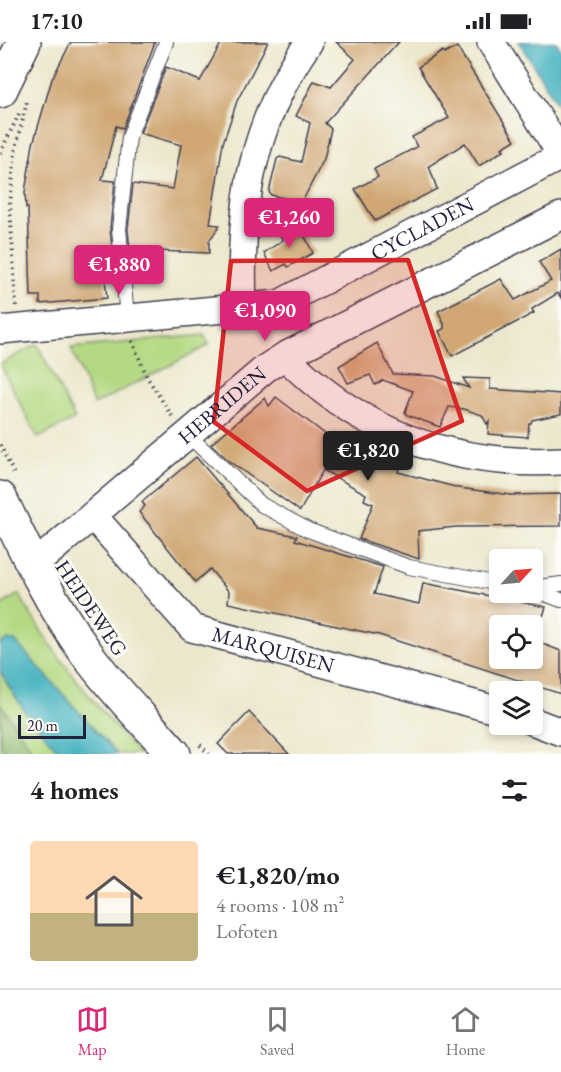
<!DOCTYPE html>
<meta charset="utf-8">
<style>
:root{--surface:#fff;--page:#f6f6f6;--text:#202124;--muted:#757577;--line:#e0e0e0;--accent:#db2777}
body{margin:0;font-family:"EB Garamond",serif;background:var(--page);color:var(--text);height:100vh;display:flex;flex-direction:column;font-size:22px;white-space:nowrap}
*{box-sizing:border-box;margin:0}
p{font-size:20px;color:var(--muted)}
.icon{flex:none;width:33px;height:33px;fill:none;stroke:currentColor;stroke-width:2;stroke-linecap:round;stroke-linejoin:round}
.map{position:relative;height:712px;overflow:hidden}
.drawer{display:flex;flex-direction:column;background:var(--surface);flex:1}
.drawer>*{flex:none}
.needle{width:39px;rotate:64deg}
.controls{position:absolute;left:489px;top:507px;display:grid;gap:12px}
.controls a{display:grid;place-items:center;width:54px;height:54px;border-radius:6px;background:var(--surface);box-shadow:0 3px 9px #0003;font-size:30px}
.scale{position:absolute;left:18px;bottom:15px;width:68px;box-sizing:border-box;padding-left:6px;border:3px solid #22223b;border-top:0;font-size:16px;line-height:21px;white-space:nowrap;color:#22223b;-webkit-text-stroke:4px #fdfcf7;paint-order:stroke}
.price{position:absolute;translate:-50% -51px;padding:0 14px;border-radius:6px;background:var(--accent);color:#fff;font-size:20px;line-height:39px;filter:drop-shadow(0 2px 3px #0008)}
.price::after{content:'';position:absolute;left:50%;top:36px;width:18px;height:14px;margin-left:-9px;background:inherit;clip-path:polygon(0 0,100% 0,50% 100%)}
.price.on{background:#222;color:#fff}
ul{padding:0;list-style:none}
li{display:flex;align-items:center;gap:18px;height:150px;padding:0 30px}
li span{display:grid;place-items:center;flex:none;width:168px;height:120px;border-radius:6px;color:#555}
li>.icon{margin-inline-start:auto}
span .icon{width:72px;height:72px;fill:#fffc;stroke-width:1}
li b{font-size:26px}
h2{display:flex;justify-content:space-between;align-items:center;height:72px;padding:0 30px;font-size:26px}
.status{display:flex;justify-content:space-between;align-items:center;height:42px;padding:0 30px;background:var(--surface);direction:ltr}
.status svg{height:16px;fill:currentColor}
.menu{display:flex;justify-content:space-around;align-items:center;height:84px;border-top:2px solid var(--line);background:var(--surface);font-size:16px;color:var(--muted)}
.menu a{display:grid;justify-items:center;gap:3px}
.menu .on{color:var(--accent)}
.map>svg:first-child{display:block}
.green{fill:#b4d982;stroke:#6b7e5e;stroke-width:1.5}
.forest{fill:#8fb970;stroke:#586e56;stroke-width:1.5}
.water{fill:#44b2c0;stroke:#336a7e;stroke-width:1.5}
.building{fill:#d0a775;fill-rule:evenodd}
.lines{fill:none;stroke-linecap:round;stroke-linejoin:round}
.service-casing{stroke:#404051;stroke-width:16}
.minor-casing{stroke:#404051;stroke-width:30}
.tertiary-casing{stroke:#404051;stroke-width:36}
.path{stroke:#404051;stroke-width:4;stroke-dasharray:1.5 4.5;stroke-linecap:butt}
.service{stroke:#fff;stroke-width:14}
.minor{stroke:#fff;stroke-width:27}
.tertiary{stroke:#fff;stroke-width:33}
.marked{fill:#d62828;fill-opacity:0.2;stroke:#d62828;stroke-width:4.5;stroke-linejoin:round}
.labels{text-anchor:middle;stroke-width:6;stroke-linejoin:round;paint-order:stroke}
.street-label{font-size:21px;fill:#22223b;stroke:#fdfcf7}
</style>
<div class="status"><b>17:10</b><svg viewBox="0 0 49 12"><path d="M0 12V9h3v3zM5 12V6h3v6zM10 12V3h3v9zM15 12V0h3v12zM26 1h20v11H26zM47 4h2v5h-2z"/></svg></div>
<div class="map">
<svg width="561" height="712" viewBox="0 0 561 712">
<rect width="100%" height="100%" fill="#fdfcf7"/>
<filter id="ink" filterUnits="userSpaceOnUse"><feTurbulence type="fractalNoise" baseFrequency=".0167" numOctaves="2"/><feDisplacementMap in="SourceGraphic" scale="12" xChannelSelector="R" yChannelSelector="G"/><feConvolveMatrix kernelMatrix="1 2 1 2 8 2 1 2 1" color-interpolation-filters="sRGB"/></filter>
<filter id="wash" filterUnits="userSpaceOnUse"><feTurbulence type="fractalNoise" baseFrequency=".008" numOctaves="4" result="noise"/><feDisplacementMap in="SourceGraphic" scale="24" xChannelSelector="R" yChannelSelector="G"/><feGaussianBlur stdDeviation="1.35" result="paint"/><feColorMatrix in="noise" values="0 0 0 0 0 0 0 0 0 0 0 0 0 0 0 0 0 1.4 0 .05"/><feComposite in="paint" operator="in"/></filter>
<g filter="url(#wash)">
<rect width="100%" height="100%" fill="#ece7cc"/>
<g class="green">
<path d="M204,293L209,303L94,363L71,306Z"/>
<path d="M37,302L75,377L38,396L0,322Z"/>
<path d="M19,552C52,612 94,662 140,712H117L15,599L0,602V564Z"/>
<path d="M0,628L12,650L96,712H0Z"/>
</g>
<path class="forest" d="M0,661L35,712H8L0,703Z"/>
<g class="water">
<path d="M519,0H556L561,7V68Z"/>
<path d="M5,598L15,599L117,712H61L26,671L7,642L0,628V603Z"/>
</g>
<g id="blocks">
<g class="building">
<path d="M71,0H155L123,86L116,84L102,138L115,139L110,186L112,207H102L107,256L40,262V254H31L28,166H26L25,150L33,102L52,37Z"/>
<path d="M222,0H268L237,59L223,101L210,182L220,183L209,199V211L130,208L128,187L133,142L173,147L181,103L140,91L166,25L200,39Z"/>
<path d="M336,0H399L325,81L331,87L324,117L302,160L271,153L269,150L277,117L280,115L301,120L310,81L296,74L314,39L331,45L355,17Z"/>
<path d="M457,5L515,98L502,106L504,108L479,124L465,101L429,124L437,147L375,179L355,147L378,135L374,127L417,105L412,95L449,76L418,25L443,9L444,12Z"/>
<path d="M276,186L307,188L305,195L313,211L288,225L286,222L273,229L264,211L283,198Z"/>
<path d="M561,207V256L558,251L532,267L534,271L452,314L439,289L444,287V282L438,269L501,237L515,258L551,239L539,220Z"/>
<path d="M377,301L393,332L435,334L469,346L463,336L490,337V347L561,352V372L532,378L531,381H529L528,395L488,392L489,379L487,382L482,373L464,367L449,365L440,385L407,373L405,370L413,349L383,338L375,343L370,333L348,341L339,324Z"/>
<path d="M276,355L337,401L338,398L399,427L398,430L459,446L511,453L561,452V484L456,485L418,489L419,517L359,497L373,462L364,458L366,452L323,428L300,469L230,420L211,402L265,356L269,364Z"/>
<path d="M196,415L257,486L297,494L295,498L383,525L374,552L419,562L423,541L546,565L535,599L561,609V652L379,593L228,561L229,550L210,527L195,540L139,470L145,464L142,460ZM500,584H532V616H500Z"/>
<path d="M249,670L271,693L289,712H228L218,702Z"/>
</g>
</g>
</g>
<g filter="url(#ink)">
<use href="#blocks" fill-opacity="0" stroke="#404051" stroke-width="1.5"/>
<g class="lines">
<defs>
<g id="service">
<path d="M127,276L119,187L129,95L166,0"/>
<path d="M188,393L262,463L308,488L409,525L500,542"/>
<path d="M532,546L561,542"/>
<path d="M532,547L561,558"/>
</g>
<g id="minor">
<path d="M491,0L561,112"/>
<path d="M243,266C239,164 250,85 309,0"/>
<path id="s1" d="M0,288L279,262L561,114"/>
<path d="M285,314C361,392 453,425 561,419"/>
<path id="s2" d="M94,475L192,586L500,669"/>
<path id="s3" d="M33,524L266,326L285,314L561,174"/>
<path d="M532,679L561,690"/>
</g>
<g id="tertiary">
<path d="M0,49L24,0"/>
<path d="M0,456C26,510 52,564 87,612C113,648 145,679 174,712"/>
</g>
</defs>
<use href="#service" class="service-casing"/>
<use href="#minor" class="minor-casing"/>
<use href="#tertiary" class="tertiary-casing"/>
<g class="path">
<path d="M0,111L21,68"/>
<path d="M16,264L10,163L15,110L27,60"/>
<path d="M132,299L147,335L172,374"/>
<path d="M0,403L14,432"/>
<path d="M200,703L209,712"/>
</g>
<use href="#service" class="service"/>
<use href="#minor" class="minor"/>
<use href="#tertiary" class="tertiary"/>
</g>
</g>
<path class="marked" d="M408,218L462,379L307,449L214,380L231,219Z"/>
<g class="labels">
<g class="street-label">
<text dy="7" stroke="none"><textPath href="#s1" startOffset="442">CYCLADEN</textPath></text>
<text dy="7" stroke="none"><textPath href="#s3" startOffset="248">HEBRIDEN</textPath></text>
<text transform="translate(91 566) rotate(56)" y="7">HEIDEWEG</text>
<text dy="7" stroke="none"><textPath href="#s2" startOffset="232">MARQUISEN</textPath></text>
</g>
</g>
</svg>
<div class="controls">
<a><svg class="needle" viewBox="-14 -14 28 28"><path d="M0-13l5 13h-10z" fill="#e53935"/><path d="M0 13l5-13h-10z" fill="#757577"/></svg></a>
<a><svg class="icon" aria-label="locate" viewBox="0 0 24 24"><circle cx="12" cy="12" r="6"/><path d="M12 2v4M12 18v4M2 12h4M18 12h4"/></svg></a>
<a><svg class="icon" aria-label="layers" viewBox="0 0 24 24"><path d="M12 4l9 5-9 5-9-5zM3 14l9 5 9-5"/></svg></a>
</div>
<div class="scale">20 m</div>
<b class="price" style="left:289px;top:207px">€1,260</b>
<b class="price" style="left:119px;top:254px">€1,880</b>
<b class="price" style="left:265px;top:300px">€1,090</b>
<b class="price on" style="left:368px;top:440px">€1,820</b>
</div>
<section class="drawer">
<h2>4 homes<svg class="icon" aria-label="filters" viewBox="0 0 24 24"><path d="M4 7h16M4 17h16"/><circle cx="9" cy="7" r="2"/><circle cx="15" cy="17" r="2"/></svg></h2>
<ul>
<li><span style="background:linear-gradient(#ffd9b3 60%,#c2b280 0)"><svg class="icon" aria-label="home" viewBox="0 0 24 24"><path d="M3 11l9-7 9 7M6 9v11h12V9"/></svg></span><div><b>€1,820/mo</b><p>4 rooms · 108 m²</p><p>Lofoten</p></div></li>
</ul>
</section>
<nav class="menu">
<a class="on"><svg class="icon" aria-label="map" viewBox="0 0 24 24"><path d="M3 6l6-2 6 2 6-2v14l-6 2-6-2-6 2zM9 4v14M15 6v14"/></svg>Map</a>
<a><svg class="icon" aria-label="saved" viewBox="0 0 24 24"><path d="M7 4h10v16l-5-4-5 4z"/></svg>Saved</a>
<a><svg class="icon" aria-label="home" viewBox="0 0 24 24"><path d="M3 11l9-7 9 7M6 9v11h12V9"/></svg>Home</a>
</nav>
